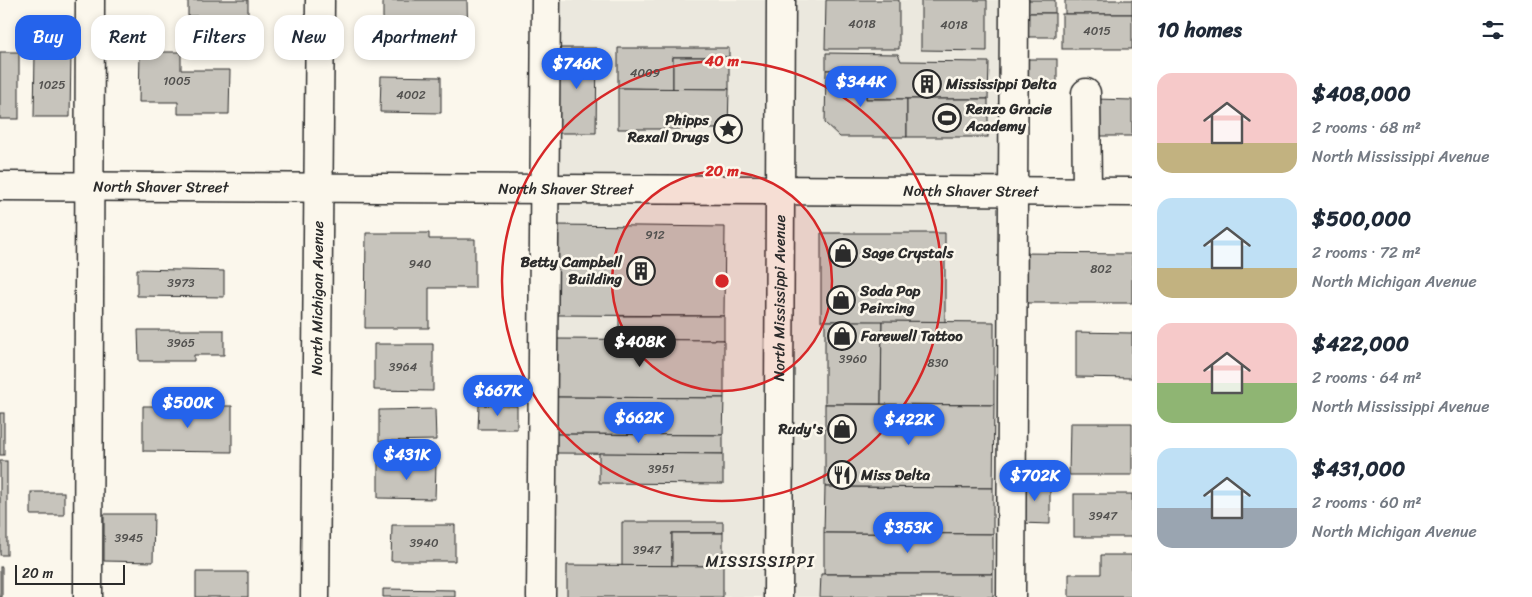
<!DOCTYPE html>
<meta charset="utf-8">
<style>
:root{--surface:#fff;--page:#f2f2f3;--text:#1f2937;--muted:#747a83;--accent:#2563eb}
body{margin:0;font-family:Sriracha,sans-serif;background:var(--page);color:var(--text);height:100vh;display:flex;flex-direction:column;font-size:19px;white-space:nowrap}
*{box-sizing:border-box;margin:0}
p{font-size:16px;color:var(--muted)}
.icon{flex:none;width:28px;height:28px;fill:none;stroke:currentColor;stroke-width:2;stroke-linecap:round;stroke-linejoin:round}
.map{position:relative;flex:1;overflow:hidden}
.details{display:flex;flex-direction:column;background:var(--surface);width:400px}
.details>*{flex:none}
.hud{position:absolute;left:15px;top:15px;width:475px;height:45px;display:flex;gap:10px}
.scale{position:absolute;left:15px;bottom:12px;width:110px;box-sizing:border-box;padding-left:5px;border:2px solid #2b2b2b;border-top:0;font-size:14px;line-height:18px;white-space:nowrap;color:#2b2b2b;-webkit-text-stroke:4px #fbf7ec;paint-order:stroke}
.price{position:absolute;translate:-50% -42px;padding:0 11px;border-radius:18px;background:var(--accent);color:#fff;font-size:16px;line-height:32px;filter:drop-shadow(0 1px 2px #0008)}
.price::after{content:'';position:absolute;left:50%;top:30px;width:15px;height:11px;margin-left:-8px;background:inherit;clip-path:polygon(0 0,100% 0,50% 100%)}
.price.selected{background:#222;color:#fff}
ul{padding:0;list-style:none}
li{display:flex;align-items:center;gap:15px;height:125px;padding:0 25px}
li span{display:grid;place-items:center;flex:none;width:140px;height:100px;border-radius:15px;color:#555}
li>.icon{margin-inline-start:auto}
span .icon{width:60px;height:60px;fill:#fffc;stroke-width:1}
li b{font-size:21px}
h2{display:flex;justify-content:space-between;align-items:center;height:60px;padding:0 25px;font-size:21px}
.pill{padding:0 18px;border-radius:15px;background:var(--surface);box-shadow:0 2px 8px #0003;font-size:18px;line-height:45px}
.pill.selected{background:var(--accent);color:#fff}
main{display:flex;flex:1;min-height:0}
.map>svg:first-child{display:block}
.built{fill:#ebe8de}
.building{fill:#c7c4bc;stroke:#2b2b2b}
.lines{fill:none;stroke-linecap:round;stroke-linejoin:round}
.minor-casing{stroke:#2b2b2b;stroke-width:31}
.minor{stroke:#fbf7ec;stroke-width:28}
.ring{fill:none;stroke:#d62828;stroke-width:2.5}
.labels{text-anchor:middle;stroke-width:5;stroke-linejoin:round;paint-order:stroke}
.number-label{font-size:12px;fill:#52514f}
.poi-label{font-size:15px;font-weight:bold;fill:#2b2b2b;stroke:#fbf7ec;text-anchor:start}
.street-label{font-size:15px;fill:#2b2b2b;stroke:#fbf7ec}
.neighbourhood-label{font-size:16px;letter-spacing:1px;fill:#2b2b2b;stroke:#fbf7ec}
.centre{fill:#d62828;stroke:#fbf7ec;stroke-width:2.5}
.ring-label{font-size:15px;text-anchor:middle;font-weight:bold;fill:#d62828;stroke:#fbf7ec;stroke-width:5;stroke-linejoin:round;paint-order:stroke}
</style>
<main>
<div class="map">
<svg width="1132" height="597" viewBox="0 0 1132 597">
<rect width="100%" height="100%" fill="#fbf7ec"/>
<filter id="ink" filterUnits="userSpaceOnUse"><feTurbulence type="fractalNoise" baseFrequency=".02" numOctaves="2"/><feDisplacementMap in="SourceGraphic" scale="10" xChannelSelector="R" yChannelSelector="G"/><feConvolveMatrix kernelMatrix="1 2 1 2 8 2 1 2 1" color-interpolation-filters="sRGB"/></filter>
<g filter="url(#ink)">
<path class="built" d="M557,0H1001L999,597H553Z"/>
<g class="building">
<rect x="188" y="0" width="60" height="16"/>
<path d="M383,0H467L468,43L383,44Z"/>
<path d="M826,0H899V49H825Z"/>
<path d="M921,0H987V51L921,50Z"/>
<rect x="1026" y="0" width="29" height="13"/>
<rect x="1065" y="0" width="67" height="14"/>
<rect x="1026" y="13" width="29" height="24"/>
<rect x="1062" y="14" width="70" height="35"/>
<path d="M558,48H597L596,133H558Z"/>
<path d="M618,48H729V57H673V89L618,88Z"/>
<rect x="0" y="52" width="19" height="67"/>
<path d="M140,52H181V70H230L229,114H178V102H139Z"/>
<path d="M35,53H71L70,117H34Z"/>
<path d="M826,53L898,54L901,61L989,62L988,99H866V70H826Z"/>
<rect x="673" y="57" width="56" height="32"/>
<rect x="1018" y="59" width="39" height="26"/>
<path d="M826,70H866V99H907V137H840L825,123Z"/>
<path d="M381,76L441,77V113L380,112Z"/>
<path d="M618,88L729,89L728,129H618Z"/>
<rect x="907" y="99" width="81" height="38"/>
<path d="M1095,99L1132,100V136H1095Z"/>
<path d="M557,225L725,227L724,316L557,315Z"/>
<path d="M366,233H429V239H475V288H429V328H365Z"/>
<path d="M821,233H945V322L821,321Z"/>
<path d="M1020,253L1132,254V303H1020Z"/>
<path d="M137,269L224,271V297L137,296Z"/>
<rect x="619" y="316" width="105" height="24"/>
<path d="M825,321H882L881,404H825Z"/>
<path d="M882,321L994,322V405L881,404Z"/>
<path d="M138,330H224V355H194V361H139Z"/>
<path d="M1076,332L1132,333V378L1076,377Z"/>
<path d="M555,339L724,340V398L555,397Z"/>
<path d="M374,344H433V391L374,390Z"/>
<path d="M555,397L724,398L723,435L555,434Z"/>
<path d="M825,404L994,405L993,488L825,487Z"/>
<path d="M479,405L517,406V429H478Z"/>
<path d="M143,406H232V452L143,451Z"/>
<path d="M435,409L436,440L379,441V410Z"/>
<rect x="0" y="413" width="4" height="42"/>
<path d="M1070,423H1132V475H1069Z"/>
<path d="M555,434L723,435V454L555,453Z"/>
<path d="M599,453L723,454V484L599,483Z"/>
<rect x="0" y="461" width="7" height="94"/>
<path d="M378,463L436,464L435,499L378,498Z"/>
<path d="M1020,481H1050V524L1020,523Z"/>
<path d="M825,487L993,488V534L824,533Z"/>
<rect x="31" y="492" width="33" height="23"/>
<rect x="1074" y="494" width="58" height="43"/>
<path d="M104,514H154L153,562L104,561Z"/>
<path d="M622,522H723V533H672V566H622Z"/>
<path d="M392,525H455V561H391Z"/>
<rect x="672" y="533" width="51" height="33"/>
<path d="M824,533L993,534V574H824Z"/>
<path d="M1101,555H1132V597H1069V574H1101Z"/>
<path d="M567,565L723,566V597H567Z"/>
<rect x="0" y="567" width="2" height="30"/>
<rect x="196" y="572" width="52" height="25"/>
<path d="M821,574H993V597H820Z"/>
<path d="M383,589L455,590V597H383Z"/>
</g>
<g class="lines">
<defs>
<g id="minor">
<path d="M1086,93L1087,192"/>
<path id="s1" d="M0,186L1132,192"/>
<path d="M88,597L90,0"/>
<path id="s2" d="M315,597L320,0"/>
<path d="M541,597L546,0"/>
<path id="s3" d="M778,597L781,0"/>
<path d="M1011,597L1014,0"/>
</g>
</defs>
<use href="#minor" class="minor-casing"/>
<use href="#minor" class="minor"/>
</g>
</g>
<circle cx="722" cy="281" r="110" fill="#d62828" fill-opacity=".12"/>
<g class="ring">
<circle cx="722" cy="281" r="110"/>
<circle cx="722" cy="281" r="220"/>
</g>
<defs>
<symbol id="building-ring" viewBox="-11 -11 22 22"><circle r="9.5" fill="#fbf7ec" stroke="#2b2b2b" stroke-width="1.5"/><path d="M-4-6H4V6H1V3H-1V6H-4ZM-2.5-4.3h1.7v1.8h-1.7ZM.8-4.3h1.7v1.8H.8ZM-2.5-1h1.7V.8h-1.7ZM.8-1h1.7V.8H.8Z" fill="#2b2b2b"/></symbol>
<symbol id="stadium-ring" viewBox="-11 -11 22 22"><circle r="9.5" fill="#fbf7ec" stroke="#2b2b2b" stroke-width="1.5"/><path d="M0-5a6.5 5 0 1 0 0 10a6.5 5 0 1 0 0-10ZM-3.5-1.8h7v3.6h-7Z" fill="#2b2b2b"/></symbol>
<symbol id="sight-ring" viewBox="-11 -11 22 22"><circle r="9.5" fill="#fbf7ec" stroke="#2b2b2b" stroke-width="1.5"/><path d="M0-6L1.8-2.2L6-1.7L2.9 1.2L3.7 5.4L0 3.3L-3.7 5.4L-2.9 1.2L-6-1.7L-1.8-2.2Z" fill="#2b2b2b"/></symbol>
<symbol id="shop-ring" viewBox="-11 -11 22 22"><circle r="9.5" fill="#fbf7ec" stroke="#2b2b2b" stroke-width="1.5"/><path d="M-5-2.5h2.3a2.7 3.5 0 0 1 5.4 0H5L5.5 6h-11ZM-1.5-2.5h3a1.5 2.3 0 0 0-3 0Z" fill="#2b2b2b"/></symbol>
<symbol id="restaurant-ring" viewBox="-11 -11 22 22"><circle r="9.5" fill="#fbf7ec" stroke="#2b2b2b" stroke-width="1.5"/><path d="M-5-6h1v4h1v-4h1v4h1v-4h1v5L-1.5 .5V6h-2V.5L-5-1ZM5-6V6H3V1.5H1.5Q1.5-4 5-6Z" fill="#2b2b2b"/></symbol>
</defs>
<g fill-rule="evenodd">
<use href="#building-ring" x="911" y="68" width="32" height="32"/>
<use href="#stadium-ring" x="931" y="102" width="32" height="32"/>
<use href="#sight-ring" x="712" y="113" width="32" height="32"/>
<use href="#shop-ring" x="827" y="237" width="32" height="32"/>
<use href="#building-ring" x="625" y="255" width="32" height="32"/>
<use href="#shop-ring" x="825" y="284" width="32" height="32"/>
<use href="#shop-ring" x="826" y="320" width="32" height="32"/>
<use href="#shop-ring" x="826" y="413" width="32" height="32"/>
<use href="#restaurant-ring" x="826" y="459" width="32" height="32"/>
</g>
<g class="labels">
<g class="number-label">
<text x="862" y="28">4018</text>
<text x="954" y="29">4018</text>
<text x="1097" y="35">4015</text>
<text x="645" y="77">4009</text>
<text x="177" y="85">1005</text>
<text x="52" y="89">1025</text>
<text x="411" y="99">4002</text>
<text x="655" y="239">912</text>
<text x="420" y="268">940</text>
<text x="1101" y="273">802</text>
<text x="181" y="287">3973</text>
<text x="181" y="347">3965</text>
<text x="853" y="363">3960</text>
<text x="938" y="367">830</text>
<text x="403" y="371">3964</text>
<text x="661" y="473">3951</text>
<text x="1103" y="520">3947</text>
<text x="129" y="542">3945</text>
<text x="424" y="547">3940</text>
<text x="647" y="554">3947</text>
</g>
<g class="poi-label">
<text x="946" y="89">Mississippi Delta</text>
<text x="966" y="114">Renzo Gracie<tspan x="966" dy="17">Academy</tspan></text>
<text x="709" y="125" text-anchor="end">Phipps<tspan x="709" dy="17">Rexall Drugs</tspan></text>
<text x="862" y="258">Sage Crystals</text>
<text x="622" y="267" text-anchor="end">Betty Campbell<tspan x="622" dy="17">Building</tspan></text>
<text x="860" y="296">Soda Pop<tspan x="860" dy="17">Peircing</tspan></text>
<text x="861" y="341">Farewell Tattoo</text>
<text x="823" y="434" text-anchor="end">Rudy's</text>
<text x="861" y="480">Miss Delta</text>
</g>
<g class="street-label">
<text dy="5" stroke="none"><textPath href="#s1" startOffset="161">North Shaver Street</textPath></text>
<text dy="5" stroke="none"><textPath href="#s1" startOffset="566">North Shaver Street</textPath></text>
<text dy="5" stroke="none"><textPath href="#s1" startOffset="971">North Shaver Street</textPath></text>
<text dy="5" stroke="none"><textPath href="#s3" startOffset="299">North Mississippi Avenue</textPath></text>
<text dy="5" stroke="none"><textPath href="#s2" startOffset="299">North Michigan Avenue</textPath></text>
</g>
<g class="neighbourhood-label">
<text x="760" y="567">MISSISSIPPI</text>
</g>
</g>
<circle cx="722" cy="281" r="8" class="centre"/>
<g class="ring-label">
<text x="722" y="66">40 m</text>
<text x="722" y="176">20 m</text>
</g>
</svg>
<div class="scale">20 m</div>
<b class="price" style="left:577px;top:90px">$746K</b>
<b class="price" style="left:861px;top:108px">$344K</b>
<b class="price selected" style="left:640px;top:368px">$408K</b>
<b class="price" style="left:498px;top:417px">$667K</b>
<b class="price" style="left:188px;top:429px">$500K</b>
<b class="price" style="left:639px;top:444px">$662K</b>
<b class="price" style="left:909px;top:446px">$422K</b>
<b class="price" style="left:407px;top:481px">$431K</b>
<b class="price" style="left:1035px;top:502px">$702K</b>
<b class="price" style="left:908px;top:554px">$353K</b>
<div class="hud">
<a class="pill selected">Buy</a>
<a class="pill">Rent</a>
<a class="pill">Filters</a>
<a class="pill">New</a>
<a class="pill">Apartment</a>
</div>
</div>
<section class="details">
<h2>10 homes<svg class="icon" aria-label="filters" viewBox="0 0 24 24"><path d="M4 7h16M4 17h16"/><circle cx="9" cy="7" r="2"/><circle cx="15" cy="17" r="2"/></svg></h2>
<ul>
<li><span style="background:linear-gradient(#f6c9c9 70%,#c2b280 0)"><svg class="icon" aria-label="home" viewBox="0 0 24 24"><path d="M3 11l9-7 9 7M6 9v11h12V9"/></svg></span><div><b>$408,000</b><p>2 rooms · 68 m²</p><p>North Mississippi Avenue</p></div></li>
<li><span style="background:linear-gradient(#bfe0f5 70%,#c2b280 0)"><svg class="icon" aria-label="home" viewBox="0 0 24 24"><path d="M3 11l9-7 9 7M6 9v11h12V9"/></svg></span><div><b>$500,000</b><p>2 rooms · 72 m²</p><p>North Michigan Avenue</p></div></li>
<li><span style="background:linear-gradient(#f6c9c9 60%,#8fb573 0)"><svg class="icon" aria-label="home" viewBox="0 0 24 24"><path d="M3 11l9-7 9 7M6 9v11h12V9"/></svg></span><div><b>$422,000</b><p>2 rooms · 64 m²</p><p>North Mississippi Avenue</p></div></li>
<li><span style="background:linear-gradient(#bfe0f5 60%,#9aa5b1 0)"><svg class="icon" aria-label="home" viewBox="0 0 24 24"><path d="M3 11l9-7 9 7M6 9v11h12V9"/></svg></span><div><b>$431,000</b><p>2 rooms · 60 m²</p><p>North Michigan Avenue</p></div></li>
</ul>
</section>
</main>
